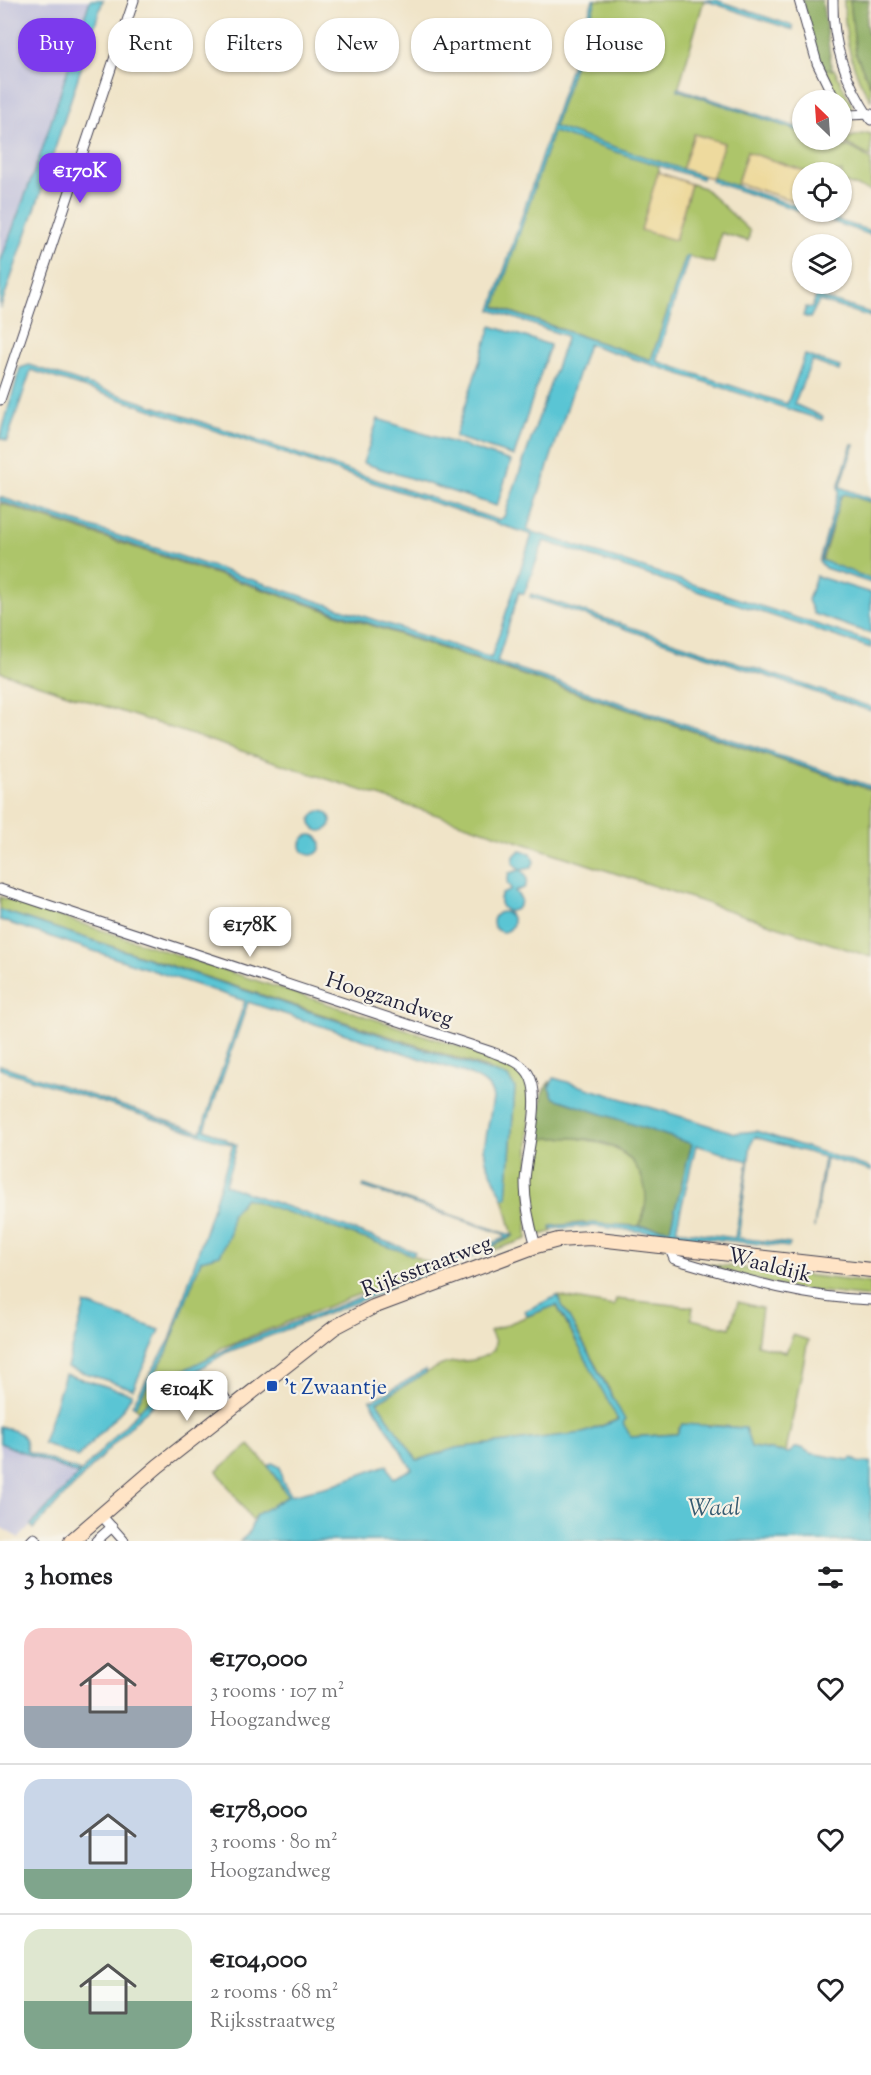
<!DOCTYPE html>
<meta charset="utf-8">
<style>
:root{--surface:#fff;--page:#f6f6f6;--text:#202124;--muted:#757577;--line:#e0e0e0;--accent:#7c3aed}
body{margin:0;font-family:"Sorts Mill Goudy",serif;background:var(--page);color:var(--text);height:100vh;display:flex;flex-direction:column;font-size:22px;white-space:nowrap}
*{box-sizing:border-box;margin:0}
p{font-size:20px;color:var(--muted)}
.icon{flex:none;width:33px;height:33px;fill:none;stroke:currentColor;stroke-width:2;stroke-linecap:round;stroke-linejoin:round}
.map{position:relative;height:1541px;overflow:hidden}
.panel{display:flex;flex-direction:column;background:var(--surface);flex:1}
.panel>*{flex:none}
.hud{position:absolute;left:18px;top:18px;width:836px;height:54px;display:flex;gap:12px}
.needle{width:39px;rotate:335deg}
.fabs{position:absolute;left:792px;top:90px;display:grid;gap:12px}
.fabs a{display:grid;place-items:center;width:60px;height:60px;border-radius:50%;background:var(--surface);box-shadow:0 2px 4px #0004;font-size:30px}
.price{position:absolute;translate:-50% -51px;padding:0 14px;border-radius:12px;background:#fff;color:#222;font-size:20px;line-height:39px;filter:drop-shadow(0 2px 3px #0008)}
.price::after{content:'';position:absolute;left:50%;top:36px;width:18px;height:14px;margin-left:-9px;background:inherit;clip-path:polygon(0 0,100% 0,50% 100%)}
.price.current{background:var(--accent);color:#fff}
ul{padding:0;list-style:none}
li{display:flex;align-items:center;gap:18px;height:150px;padding:0 24px}
li+li{border-top:2px solid var(--line)}
li span{display:grid;place-items:center;flex:none;width:168px;height:120px;border-radius:18px;color:#555}
li>.icon{margin-inline-start:auto}
span .icon{width:72px;height:72px;fill:#fffc;stroke-width:1}
li b{font-size:26px}
h2{display:flex;justify-content:space-between;align-items:center;height:72px;padding:0 24px;font-size:26px}
.pill{padding:0 21px;border-radius:24px;background:var(--surface);box-shadow:0 2px 4px #0004;font-size:21px;line-height:54px}
.pill.current{background:var(--accent);color:#fff}
.map>svg:first-child{display:block}
.industrial{fill:#c2c2dc}
.green{fill:#adc56a;stroke:#687452;stroke-width:1.5}
.forest{fill:#8aaa5e;stroke:#56664c;stroke-width:1.5}
.sand{fill:#eeda9e;stroke:#887e6c;stroke-width:1.5}
.water{fill:#5ac5d4;stroke:#3e7488;stroke-width:1.5;fill-rule:evenodd}
.lines{fill:none;stroke-linecap:round;stroke-linejoin:round}
.street-casing{stroke:#413f50;stroke-width:11}
.secondary-casing{stroke:#413f50;stroke-width:16}
.street{stroke:#fff;stroke-width:9}
.secondary{stroke:#ffe4c6;stroke-width:14}
.transit-dot{fill:#1a4fb4;stroke:#f7f3e8;stroke-width:2}
.labels{text-anchor:middle;stroke-width:4.5;stroke-linejoin:round;paint-order:stroke}
.street-label{font-size:22px;fill:#22223b;stroke:#f7f3e8}
.transit-label{font-size:22px;fill:#164399;stroke:#f7f3e8;text-anchor:start}
.water-label{font-size:24px;font-style:italic;fill:#365b71;stroke:#f7f3e8}
</style>
<div class="map">
<svg width="871" height="1541" viewBox="0 0 871 1541">
<rect width="100%" height="100%" fill="#f7f3e8"/>
<filter id="ink" filterUnits="userSpaceOnUse"><feTurbulence type="fractalNoise" baseFrequency=".0167" numOctaves="2"/><feDisplacementMap in="SourceGraphic" scale="12" xChannelSelector="R" yChannelSelector="G"/><feConvolveMatrix kernelMatrix="1 2 1 2 8 2 1 2 1" color-interpolation-filters="sRGB"/></filter>
<filter id="wash" filterUnits="userSpaceOnUse"><feTurbulence type="fractalNoise" baseFrequency=".008" numOctaves="4" result="noise"/><feDisplacementMap in="SourceGraphic" scale="24" xChannelSelector="R" yChannelSelector="G"/><feGaussianBlur stdDeviation="1.35" result="paint"/><feColorMatrix in="noise" values="0 0 0 0 0 0 0 0 0 0 0 0 0 0 0 0 0 1.4 0 .05"/><feComposite in="paint" operator="in"/></filter>
<g filter="url(#wash)">
<rect width="100%" height="100%" fill="#f0e4c8"/>
<g class="industrial">
<path d="M0,0H94L0,309Z"/>
<path d="M0,1443L77,1474L79,1477L19,1538L0,1527Z"/>
</g>
<g class="green">
<path d="M596,0H704L678,90L802,132V140C828,140 851,144 871,160V191L842,182V172H805L747,152L736,186L712,178L724,143L694,135L682,170L554,127Z"/>
<path d="M844,0H850L856,54L871,87V100C850,70 844,36 844,0Z"/>
<path d="M824,69H834L851,103V110L849,111L842,107V100H838Z"/>
<path d="M553,131L658,165L675,240L691,184L704,188L750,231L748,241L721,233L714,263L686,256L651,360L494,306Z"/>
<path d="M867,133L871,134V157L847,144V138Z"/>
<path d="M845,494L871,502V579L822,562L841,496Z"/>
<path d="M0,503L871,790V957L0,672Z"/>
<path d="M0,897L491,1057C513,1067 525,1073 530,1097L527,1239L478,1255L513,1236L503,1198L507,1197L515,1088L487,1068L0,910Z"/>
<path d="M564,1137C616,1140 667,1166 639,1226L582,1223L551,1226L552,1232L539,1235L529,1189L538,1139Z"/>
<path d="M250,1197L413,1255L434,1265L221,1348L143,1413L135,1407L167,1352L201,1260L221,1252L227,1240L231,1215L245,1198Z"/>
<path d="M699,1263L871,1283V1297L786,1288Z"/>
<path d="M557,1296L614,1306L616,1299L693,1307L691,1319L730,1328L738,1302L762,1308L757,1345L786,1352L793,1335L808,1340L786,1452L751,1447L744,1428L709,1425L679,1428L677,1434L631,1437L627,1434L609,1389Z"/>
<path d="M556,1305L619,1419L583,1433L456,1448L417,1461L377,1402C398,1390 419,1375 442,1365C462,1357 470,1367 494,1350L495,1342L490,1331Z"/>
<path d="M249,1445L268,1466L288,1496L256,1515L252,1520L217,1471Z"/>
</g>
<g class="forest">
<path d="M802,0H822L832,70L824,69L816,53Z"/>
<path d="M850,0H869L866,23L871,47V87L856,54Z"/>
<path d="M550,1081L549,1088L554,1098L692,1144L670,1229L639,1226C647,1208 649,1192 640,1174C622,1135 575,1136 538,1139L542,1093Z"/>
</g>
<g class="sand">
<path d="M694,134L724,143L712,178L682,170Z"/>
<path d="M747,152L805,171L794,201L737,183Z"/>
<path d="M658,172L691,184L675,240L641,230Z"/>
</g>
<g class="water">
<path d="M90,0H103L40,195L0,309V263L42,150Z"/>
<path d="M593,0H596L554,127L703,176L702,179L553,132L495,307L651,360L686,256H689L656,361L787,404L805,355L840,367L839,371L812,361L794,404L823,417L822,420L588,344L527,530L871,642V648L544,541L524,594L519,592L497,662L871,786V789L0,501V497L491,658L532,535L31,370L7,441L0,438L20,368L29,365L498,520L504,517L566,339V336L491,310Z"/>
<path d="M704,0H716L793,26V30Z"/>
<path d="M678,88L802,129V132L678,90Z"/>
<path d="M712,178L802,208V212H812L871,231V235L711,181Z"/>
<path d="M816,296L871,313V317L819,301L810,318L803,316L806,307L812,308Z"/>
<path d="M491,326L550,345L514,456L455,437Z"/>
<path d="M378,419L511,461L497,506L363,463Z"/>
<path d="M852,444L854,445L840,487L871,499V502L845,494L841,496L821,560L871,579V583L825,568L819,561L839,491L838,487Z"/>
<path d="M816,576L871,593V634L814,614L808,600Z"/>
<path d="M531,594L871,707V711L530,597Z"/>
<circle cx="321" cy="821" r="10"/>
<circle cx="311" cy="845" r="10"/>
<path d="M519,851L531,853L534,862L531,868L521,870C527,875 529,881 524,888L515,891L521,899C521,907 515,912 507,911C500,907 498,901 502,894L512,890L507,883L509,873L520,870L513,863L514,856Z"/>
<path d="M0,910L508,1077L515,1088L507,1198H503L486,1161L484,1148L493,1099C492,1084 480,1080 468,1074L248,1002L205,1129L237,1145L225,1185L415,1252L413,1255L245,1198L231,1215L230,1233L220,1255L201,1260L167,1352L135,1407L132,1405L170,1340L233,1145L0,1069V1065L201,1132L245,1001L0,920Z"/>
<circle cx="503" cy="922" r="10"/>
<path d="M554,1078L735,1133L756,1131L871,1168V1171L826,1158L814,1228L824,1157L755,1137L751,1144L738,1238L790,1244L789,1247L592,1226L551,1229V1226H554L591,1223L670,1229L692,1144L554,1098L549,1088ZM696,1145L748,1161L735,1238L676,1230Z"/>
<path d="M364,1185L513,1236L468,1259L225,1353L185,1378L139,1417L33,1529L31,1525L152,1397L180,1372L239,1343L343,1304L505,1238L504,1234L363,1187Z"/>
<path d="M557,1296L625,1420L623,1423L631,1437L677,1434L682,1424L745,1428L751,1447L789,1453L795,1448H802L810,1453L848,1460L852,1458L860,1463L871,1462V1541H240L248,1534L256,1515L288,1496L268,1466L272,1463L280,1467L282,1480L291,1495L329,1486L387,1465L393,1478L412,1469L370,1400H374L425,1370L426,1373L377,1402L417,1460L456,1448L583,1433L618,1420L557,1305L527,1316L525,1311Z"/>
<path d="M85,1304L160,1330L133,1389L67,1367Z"/>
<path d="M65,1374L132,1394L124,1408L78,1457L43,1443Z"/>
<path d="M0,1426C20,1433 24,1430 27,1451L79,1471L77,1474L0,1443Z"/>
</g>
</g>
<g filter="url(#ink)">
<g class="lines">
<defs>
<g id="street">
<path d="M799,0L817,63L835,100"/>
<path d="M833,0C832,45 846,83 871,120"/>
<path d="M842,111L849,115L871,114"/>
<path d="M0,400L134,0"/>
<path d="M0,889L492,1052C504,1057 520,1061 528,1073C544,1096 526,1153 525,1182C525,1203 530,1226 536,1246"/>
<path d="M669,1247L674,1259C739,1278 802,1298 871,1300"/>
<path d="M222,1394L231,1407"/>
<path d="M101,1515L124,1541"/>
<path d="M31,1541L34,1538L37,1541"/>
<path d="M96,1541L112,1527"/>
</g>
<path id="secondary" d="M71,1541L158,1466L335,1327L373,1307L536,1246L558,1240L590,1238L871,1270"/>
</defs>
<use href="#street" class="street-casing"/>
<use href="#secondary" class="secondary-casing"/>
<use href="#street" class="street"/>
<use href="#secondary" class="secondary"/>
</g>
</g>
<rect class="transit-dot" x="266" y="1380" width="12" height="12" rx="3"/>
<g class="labels">
<g class="street-label">
<text transform="translate(390 998) rotate(18)" y="8">Hoogzandweg</text>
<text transform="translate(770 1264) rotate(14)" y="8">Waaldijk</text>
<text transform="translate(426 1265) rotate(-21)" y="8">Rijksstraatweg</text>
</g>
<g class="transit-label">
<text x="284" y="1394">'t Zwaantje</text>
</g>
<g class="water-label">
<text transform="translate(714 1507) rotate(-1)" y="8">Waal</text>
</g>
</g>
</svg>
<div class="fabs">
<a><svg class="needle" viewBox="-14 -14 28 28"><path d="M0-13l5 13h-10z" fill="#e53935"/><path d="M0 13l5-13h-10z" fill="#757577"/></svg></a>
<a><svg class="icon" aria-label="locate" viewBox="0 0 24 24"><circle cx="12" cy="12" r="6"/><path d="M12 2v4M12 18v4M2 12h4M18 12h4"/></svg></a>
<a><svg class="icon" aria-label="layers" viewBox="0 0 24 24"><path d="M12 4l9 5-9 5-9-5zM3 14l9 5 9-5"/></svg></a>
</div>
<b class="price current" style="left:80px;top:204px">€170K</b>
<b class="price" style="left:250px;top:958px">€178K</b>
<b class="price" style="left:187px;top:1422px">€104K</b>
<div class="hud">
<a class="pill current">Buy</a>
<a class="pill">Rent</a>
<a class="pill">Filters</a>
<a class="pill">New</a>
<a class="pill">Apartment</a>
<a class="pill">House</a>
</div>
</div>
<section class="panel">
<h2>3 homes<svg class="icon" aria-label="filters" viewBox="0 0 24 24"><path d="M4 7h16M4 17h16"/><circle cx="9" cy="7" r="2"/><circle cx="15" cy="17" r="2"/></svg></h2>
<ul>
<li><span style="background:linear-gradient(#f6c9c9 65%,#9aa5b1 0)"><svg class="icon" aria-label="home" viewBox="0 0 24 24"><path d="M3 11l9-7 9 7M6 9v11h12V9"/></svg></span><div><b>€170,000</b><p>3 rooms · 107 m²</p><p>Hoogzandweg</p></div><svg class="icon" aria-label="heart" viewBox="0 0 24 24"><path d="M12 20l-8-8c-3-5 5-10 8-4 3-6 11-1 8 4z"/></svg></li>
<li><span style="background:linear-gradient(#c9d6e8 75%,#7fa58c 0)"><svg class="icon" aria-label="home" viewBox="0 0 24 24"><path d="M3 11l9-7 9 7M6 9v11h12V9"/></svg></span><div><b>€178,000</b><p>3 rooms · 80 m²</p><p>Hoogzandweg</p></div><svg class="icon" aria-label="heart" viewBox="0 0 24 24"><path d="M12 20l-8-8c-3-5 5-10 8-4 3-6 11-1 8 4z"/></svg></li>
<li><span style="background:linear-gradient(#dfe7d0 60%,#7fa58c 0)"><svg class="icon" aria-label="home" viewBox="0 0 24 24"><path d="M3 11l9-7 9 7M6 9v11h12V9"/></svg></span><div><b>€104,000</b><p>2 rooms · 68 m²</p><p>Rijksstraatweg</p></div><svg class="icon" aria-label="heart" viewBox="0 0 24 24"><path d="M12 20l-8-8c-3-5 5-10 8-4 3-6 11-1 8 4z"/></svg></li>
</ul>
</section>
